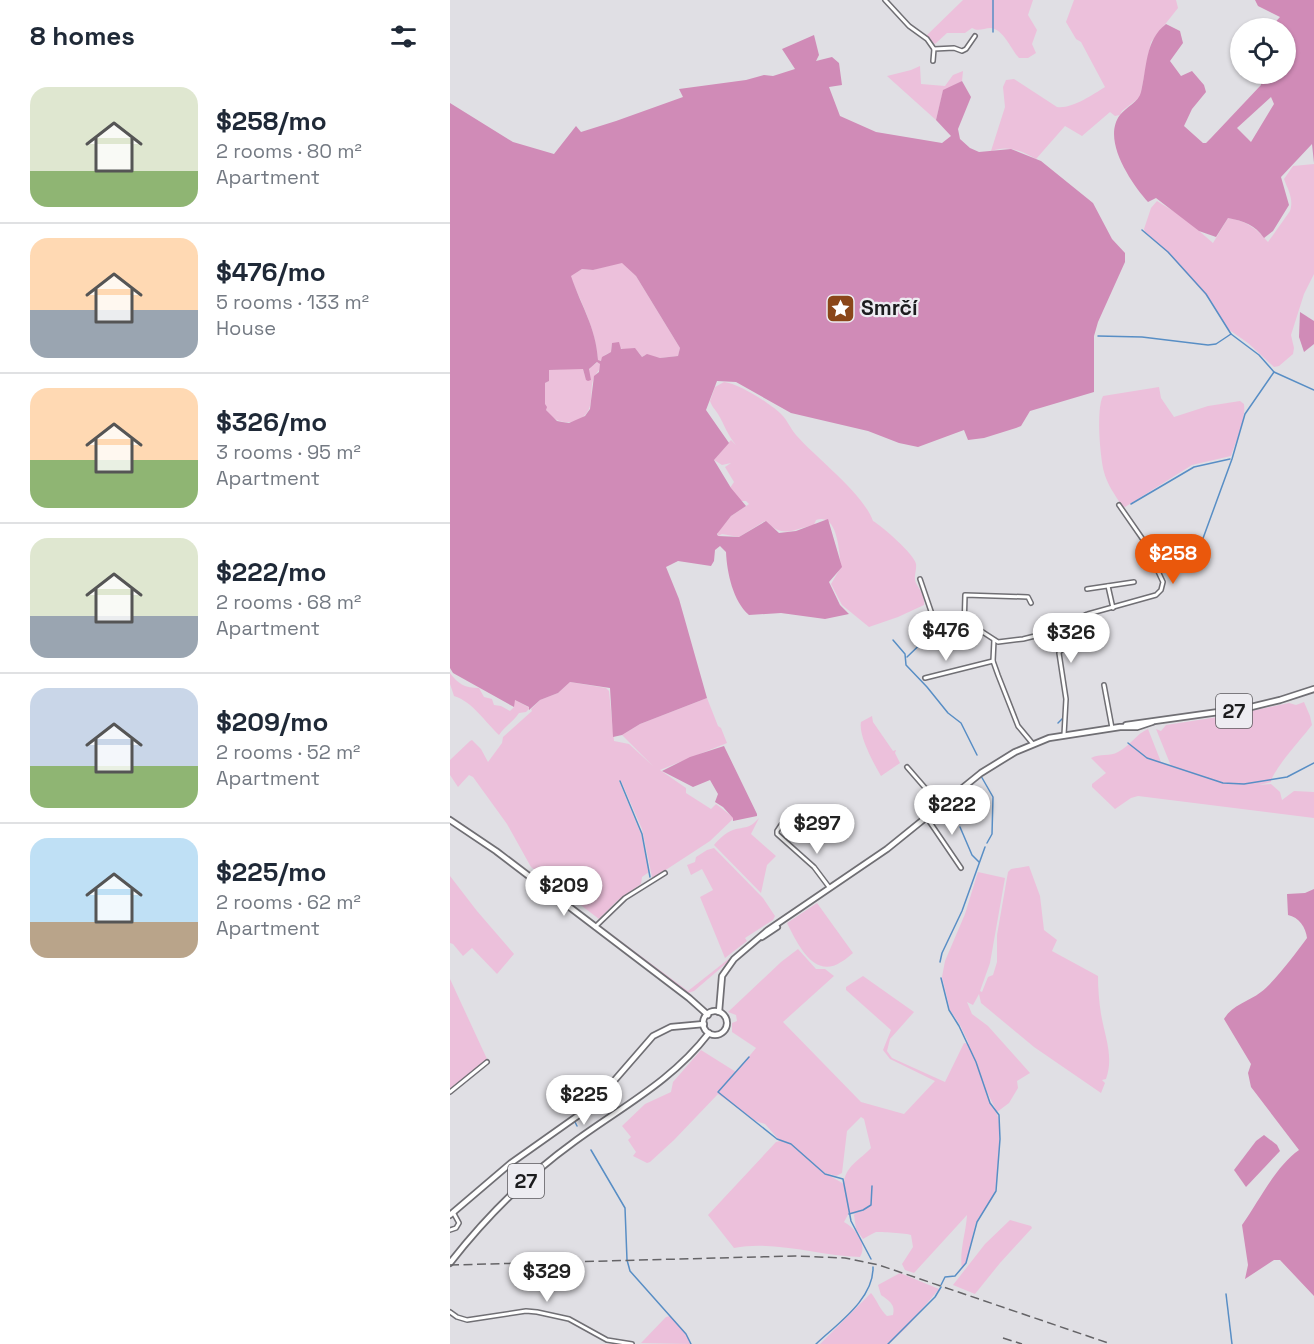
<!DOCTYPE html>
<meta charset="utf-8">
<style>
:root{--surface:#fff;--page:#f2f2f3;--text:#1f2937;--muted:#747a83;--line:#e0e1e3;--accent:#ea580c}
body{margin:0;font-family:"Space Grotesk",sans-serif;background:var(--page);color:var(--text);height:100vh;display:flex;flex-direction:column;font-size:22px;white-space:nowrap}
*{box-sizing:border-box;margin:0}
p{font-size:20px;color:var(--muted)}
.icon{flex:none;width:33px;height:33px;fill:none;stroke:currentColor;stroke-width:2;stroke-linecap:round;stroke-linejoin:round}
.map{position:relative;flex:1;overflow:hidden}
.panel{display:flex;flex-direction:column;background:var(--surface);width:450px}
.panel>*{flex:none}
.fabs{position:absolute;left:780px;top:18px;display:grid;gap:12px}
.fabs a{display:grid;place-items:center;width:66px;height:66px;border-radius:50%;background:var(--surface);box-shadow:0 2px 4px #0004;font-size:30px}
.price{position:absolute;translate:-50% -51px;padding:0 14px;border-radius:21px;background:#fff;color:#222;font-size:20px;line-height:39px;filter:drop-shadow(0 2px 3px #0008)}
.price::after{content:'';position:absolute;left:50%;top:36px;width:18px;height:14px;margin-left:-9px;background:inherit;clip-path:polygon(0 0,100% 0,50% 100%)}
.price.on{background:var(--accent);color:#fff}
ul{padding:0;list-style:none}
li{display:flex;align-items:center;gap:18px;height:150px;padding:0 30px}
li+li{border-top:2px solid var(--line)}
li span{display:grid;place-items:center;flex:none;width:168px;height:120px;border-radius:18px;color:#555}
li>.icon{margin-inline-start:auto}
span .icon{width:72px;height:72px;fill:#fffc;stroke-width:1}
li b{font-size:26px}
h2{display:flex;justify-content:space-between;align-items:center;height:72px;padding:0 30px;font-size:26px}
main{display:flex;flex:1;min-height:0}
.map>svg:first-child{display:block}
.green{fill:#ecc0db;fill-rule:evenodd}
.forest{fill:#d08bb7;fill-rule:evenodd}
.lines{fill:none;stroke-linecap:round;stroke-linejoin:round}
.stream{stroke:#588ec5;stroke-width:1.5}
.minor-casing{stroke:#706f74;stroke-width:6}
.major-casing{stroke:#706f74;stroke-width:8}
.minor{stroke:#fff;stroke-width:3}
.major{stroke:#fff;stroke-width:4.5}
.rail{stroke:#656467;stroke-width:1.5;stroke-dasharray:9 4.5;stroke-linecap:butt}
.labels{text-anchor:middle;stroke-width:4.5;stroke-linejoin:round;paint-order:stroke}
.shield{fill:#edecf1;stroke:#5b5a5d;stroke-width:1.5}
.shield-label{font-size:20px;font-weight:bold;fill:#1c1c1e}
.poi-label{font-size:21px;font-weight:bold;fill:#1c1c1e;stroke:#edecf1;text-anchor:start}
</style>
<main>
<section class="panel">
<h2>8 homes<svg class="icon" aria-label="filters" viewBox="0 0 24 24"><path d="M4 7h16M4 17h16"/><circle cx="9" cy="7" r="2"/><circle cx="15" cy="17" r="2"/></svg></h2>
<ul>
<li><span style="background:linear-gradient(#dfe7d0 70%,#8fb573 0)"><svg class="icon" aria-label="home" viewBox="0 0 24 24"><path d="M3 11l9-7 9 7M6 9v11h12V9"/></svg></span><div><b>$258/mo</b><p>2 rooms · 80 m²</p><p>Apartment</p></div></li>
<li><span style="background:linear-gradient(#ffd9b3 60%,#9aa5b1 0)"><svg class="icon" aria-label="home" viewBox="0 0 24 24"><path d="M3 11l9-7 9 7M6 9v11h12V9"/></svg></span><div><b>$476/mo</b><p>5 rooms · 133 m²</p><p>House</p></div></li>
<li><span style="background:linear-gradient(#ffd9b3 60%,#8fb573 0)"><svg class="icon" aria-label="home" viewBox="0 0 24 24"><path d="M3 11l9-7 9 7M6 9v11h12V9"/></svg></span><div><b>$326/mo</b><p>3 rooms · 95 m²</p><p>Apartment</p></div></li>
<li><span style="background:linear-gradient(#dfe7d0 65%,#9aa5b1 0)"><svg class="icon" aria-label="home" viewBox="0 0 24 24"><path d="M3 11l9-7 9 7M6 9v11h12V9"/></svg></span><div><b>$222/mo</b><p>2 rooms · 68 m²</p><p>Apartment</p></div></li>
<li><span style="background:linear-gradient(#c9d6e8 65%,#8fb573 0)"><svg class="icon" aria-label="home" viewBox="0 0 24 24"><path d="M3 11l9-7 9 7M6 9v11h12V9"/></svg></span><div><b>$209/mo</b><p>2 rooms · 52 m²</p><p>Apartment</p></div></li>
<li><span style="background:linear-gradient(#bfe0f5 70%,#b9a48a 0)"><svg class="icon" aria-label="home" viewBox="0 0 24 24"><path d="M3 11l9-7 9 7M6 9v11h12V9"/></svg></span><div><b>$225/mo</b><p>2 rooms · 62 m²</p><p>Apartment</p></div></li>
</ul>
</section>
<div class="map">
<svg width="864" height="1344" viewBox="0 0 864 1344">
<rect width="100%" height="100%" fill="#e0dfe4"/>
<g class="green">
<path d="M513,0H583L578,15L587,30L582,44L586,53L578,58H569C561,49 553,29 541,28C533,28 529,32 522,28L515,33H497L485,44L475,37Z"/>
<path d="M624,0H726L728,8L701,42L690,97L672,111L670,115L665,116L660,112L632,136L615,126L586,159C571,150 557,145 541,151L555,107L553,87L556,80L564,79L607,107C622,109 642,95 655,87L631,42L626,39L616,22Z"/>
<path d="M470,66L471,84L495,86L503,75L513,71L512,81L493,91L486,120L437,76L461,70Z"/>
<path d="M864,164V274L854,294L841,335L844,348L843,354L829,366L824,367L798,343L778,329L760,300L719,254L695,232L694,229L701,208L707,201L733,217L763,243L778,218C797,221 806,228 818,242L840,211C844,199 838,190 834,179L843,166Z"/>
<path d="M172,262L186,276L230,348L228,356L210,358L195,355L192,357C186,348 183,349 174,350L162,343L161,352L155,355L151,361L148,360C146,330 132,304 120,276L132,269L143,270Z"/>
<path d="M148,362L150,364C150,371 148,370 145,376C138,386 146,406 134,416C123,427 100,423 95,407C93,400 95,391 95,383L99,381V370L130,368L133,369L135,376L141,367Z"/>
<path d="M274,382C288,383 319,403 330,413C337,419 340,428 346,435C366,458 413,493 423,521C431,525 465,555 466,564C467,570 463,577 466,583C470,591 475,595 474,605L448,617L419,627L392,605L381,584L391,567C389,552 388,512 366,520L364,525C343,529 334,539 315,521L289,537L272,534L268,536V532L281,516L299,504L296,501H291L280,488L284,482L275,467L281,463L272,465L264,460L281,440L286,445C277,434 275,426 268,414C265,409 262,407 260,401L265,387Z"/>
<path d="M709,387L711,398L724,417L758,406L790,401L794,404C796,420 786,441 781,456L742,465L675,507L672,506C665,495 657,484 654,472C650,456 646,409 653,396Z"/>
<path d="M0,673C8,684 15,688 29,688L34,697L42,699L44,705L51,706L60,711L64,707L63,701L65,700L80,708L76,712L69,713C63,722 55,726 49,735C35,722 23,702 4,696L0,684Z"/>
<path d="M120,682L156,688L159,691L164,741L179,744L203,766L172,735L190,724L257,698L268,726L271,728L277,743L210,770L236,788V793L261,809L266,804L284,818L260,841L205,877H202L192,829L171,781H169L191,834L199,872L192,877L191,884L168,900L149,919L81,867L57,824L23,777L19,775L8,787L0,775V760L20,741L22,740L31,749L38,762L52,743L53,737L82,711L81,709L90,700L108,693Z"/>
<path d="M854,702L860,716L862,725C853,737 822,771 821,782L809,785L821,784L830,792L832,800L844,791L864,792V818L688,796L681,798L665,809L642,787V784L656,773L641,758C650,753 660,757 668,752C680,746 686,734 698,729L711,762L721,766L706,729L711,731L716,725L781,715L839,703L846,705Z"/>
<path d="M422,716L423,722L443,751L446,750L445,753L450,763L431,776C424,764 408,735 411,722Z"/>
<path d="M309,818L301,834L326,856L317,865L311,893L264,845C269,839 275,833 283,830C296,826 298,830 309,818Z"/>
<path d="M264,848L313,898L325,916L323,920L295,938L297,941L275,958L250,897L263,890L252,869L241,875L237,865L245,862L246,857L257,850Z"/>
<path d="M579,866L590,896L594,930L607,940L602,951L648,976C648,989 649,1001 651,1014C655,1037 664,1057 656,1079L652,1080L655,1083L651,1093L584,1047L531,1003L529,994L523,1005L517,1002L522,1014L538,1026L580,1073L567,1081L568,1088L559,1103L547,1112L535,1088C537,1099 545,1107 548,1117C551,1126 548,1185 544,1195C540,1206 528,1214 525,1226C521,1238 520,1260 512,1269C509,1251 516,1233 517,1215L464,1273L455,1270L452,1264L463,1247L461,1235C457,1233 429,1232 426,1232C421,1234 417,1237 413,1239L406,1229L404,1215L405,1214L399,1213L394,1222C405,1228 418,1244 410,1257C368,1256 325,1240 284,1248L258,1215L326,1142L330,1141L315,1124L306,1121L268,1094L224,1140L200,1162L197,1163L183,1156L186,1152L178,1140L181,1137L172,1126L195,1104L221,1092L223,1082L251,1050L286,1072L306,1048L282,1032V1023L287,1021L286,1015L278,1012L331,962L348,949L366,969H375L384,976L333,1022L411,1102L454,1114L485,1081L440,1059L433,1050L441,1030L396,990V987L413,976L464,1012L440,1039L437,1051L442,1058L495,1082L514,1043L519,1044L510,1025L500,1010L492,977L495,961L515,914L527,875L528,872L555,878L540,963L530,991L532,992L538,977L543,975L547,962V935L558,872L561,869ZM411,1117L414,1119L421,1148C411,1159 394,1167 394,1184L375,1173L386,1176L392,1173L397,1131Z"/>
<path d="M0,876L27,911L64,954L47,974L22,948L13,956L3,944L0,943Z"/>
<path d="M367,903L403,953C399,956 395,960 391,962C364,980 347,943 337,923Z"/>
<path d="M149,925L238,991L314,931L244,991L238,993L148,926Z"/>
<path d="M0,979L37,1059L28,1070L0,1092Z"/>
<path d="M560,1220L581,1226L582,1228L550,1263L525,1294L503,1285L535,1244Z"/>
<path d="M450,1273L489,1289L457,1327L439,1344H370L421,1293C427,1300 430,1310 437,1316L443,1315C446,1304 438,1300 431,1295L428,1285Z"/>
<path d="M220,1316L237,1335L240,1344L191,1343L216,1317Z"/>
</g>
<g class="forest">
<path d="M805,0H864V163L862,144L831,177L839,205L823,231L814,238C805,225 794,221 778,218L766,237L749,231L706,198L698,202C682,184 651,140 670,115C676,107 689,102 691,92C697,68 695,40 716,24L730,31L733,43L720,61L731,76L742,71L754,85L756,92L742,109L734,126L753,143H756L761,138L811,85V81L806,74H836V28H820L830,17L808,6ZM821,97L824,104L801,142L787,128Z"/>
<path d="M364,35L369,55L366,61L382,57L389,63L392,85L379,87L390,116L426,132L492,143L501,136L486,120L493,90L512,81L521,97L508,129L510,139L520,148L529,152L561,149L591,161L643,203L662,239L675,253V262L648,322L644,336V392L580,411L571,426L566,428L534,438L518,440L514,430L468,447L449,443L418,431L341,413L286,382L267,381L256,410L279,443L264,460L281,488L296,506L281,516L267,534L268,536L289,537L316,521L329,533L346,531L378,519L392,567L379,582L390,605L399,614L375,619L331,613L299,615C283,601 277,573 276,552L270,546L265,550L264,561L261,566L228,561L216,567L229,599L257,698L190,724L172,735L163,737L160,688L120,682L108,693L90,700L79,710V707L65,700L64,707L3,673L0,668V103L63,142L104,154L126,126L131,132L166,121L233,97L229,89L296,80L314,75L323,76L345,69L332,49ZM172,263L186,276L230,348L228,356L210,358L197,354L192,357L185,348L171,349L169,342L162,343L161,352L152,357L151,361L148,360C146,327 131,306 121,276L132,269L143,270ZM147,362L150,364L149,372L144,376L140,409L135,416L119,423L112,422L107,421L96,410L97,407L95,404V383L99,381V370L133,369L136,380L138,381L141,380L139,369Z"/>
<path d="M850,312L864,321V344L854,352L849,337Z"/>
<path d="M274,746L307,814V816L283,821V818L273,807L265,802L268,794L260,780L243,787L212,771L240,757Z"/>
<path d="M864,889V1296L830,1260H824L795,1279L798,1265L792,1225C809,1201 825,1167 849,1150L801,1087L798,1073L801,1064L774,1019C782,1005 798,1002 811,992C826,980 845,954 857,938C856,928 849,917 838,915L837,894L855,893Z"/>
<path d="M814,1135L827,1145L830,1151L796,1187L784,1170L806,1141Z"/>
</g>
<g class="lines">
<g class="stream">
<path d="M543,32V0"/>
<path d="M692,230L718,252L756,294L781,334L809,355L824,372L864,390"/>
<path d="M648,336L692,337L758,345L766,344L781,334"/>
<path d="M681,504L744,467L780,459"/>
<path d="M737,571L741,568L744,563L782,459L795,414L824,372"/>
<path d="M443,640L455,654L456,665L477,687L498,713L511,723L527,755"/>
<path d="M457,657L484,631L483,624"/>
<path d="M608,723L613,718"/>
<path d="M678,743L697,758L773,783L794,784L837,777L864,763"/>
<path d="M531,776L543,797L542,834L537,843"/>
<path d="M170,781L192,834L200,877"/>
<path d="M510,827L522,855L529,862"/>
<path d="M490,962L492,953L512,911L535,847"/>
<path d="M491,978L499,1010L509,1026L526,1062L540,1103L549,1115L550,1139L546,1191L527,1222L516,1263L505,1276L495,1277L491,1285"/>
<path d="M299,1057L268,1092L327,1139L341,1144L375,1174L393,1179L401,1221L421,1259"/>
<path d="M125,1122L127,1126"/>
<path d="M141,1150L175,1208L177,1260L180,1271L236,1334L241,1344"/>
<path d="M399,1214L413,1210L421,1205L422,1186"/>
<path d="M776,1294L782,1344"/>
<path d="M366,1344C387,1324 424,1299 423,1267"/>
<path d="M438,1344L485,1297L491,1287"/>
</g>
<defs>
<g id="minor">
<path d="M435,0L459,26L477,39L484,49"/>
<path d="M483,61L484,49L504,48L512,51L516,49L525,36"/>
<path d="M470,579L484,620L498,633"/>
<path d="M658,586L663,608"/>
<path d="M637,589L684,582"/>
<path d="M514,630L515,595L578,597L581,603"/>
<path d="M489,636L528,629L548,642L573,639L593,634L597,622L616,623L638,614L706,595L711,590L713,582L694,541L669,505"/>
<path d="M544,640L543,661L548,675L568,726L583,744"/>
<path d="M475,678L543,661"/>
<path d="M654,685L662,728"/>
<path d="M614,735L616,699L609,653L636,615"/>
<path d="M457,767L490,805"/>
<path d="M477,818L511,868"/>
<path d="M331,825L327,831V834L364,867L379,887"/>
<path d="M145,927L175,898L215,873"/>
<path d="M0,1092L37,1062"/>
<path d="M0,1230L6,1228L9,1223L3,1212"/>
<path d="M0,1312L7,1317L17,1320L76,1311L87,1312L119,1319L157,1340L182,1344"/>
</g>
<g id="major">
<path d="M676,725L797,708L830,700L864,689"/>
<path d="M0,820L46,851L239,998L258,1015"/>
<path d="M312,937L327,927"/>
<circle cx="265" cy="1023" r="12"/>
<path d="M269,1012L272,976L284,959L318,930L437,849L531,773L565,752L599,738L670,727H687L702,722"/>
<path d="M0,1215L61,1163L143,1105L203,1036L221,1027L254,1024"/>
<path d="M0,1263C36,1217 77,1176 124,1142C173,1106 221,1082 259,1033"/>
</g>
</defs>
<use href="#minor" class="minor-casing"/>
<use href="#major" class="major-casing"/>
<use href="#minor" class="minor"/>
<use href="#major" class="major"/>
<g class="rail">
<path d="M0,1265L345,1256L395,1258L429,1265L661,1344"/>
<path d="M553,1338L572,1344"/>
</g>
</g>
<defs>
<symbol id="sight-square" viewBox="-11 -11 22 22"><rect x="-9" y="-9" width="18" height="18" rx="4" fill="#8a4619" stroke="#edecf1"/><path d="M0-6L1.8-2.2L6-1.7L2.9 1.2L3.7 5.4L0 3.3L-3.7 5.4L-2.9 1.2L-6-1.7L-1.8-2.2Z" fill="#fff"/></symbol>
</defs>
<g fill-rule="evenodd">
<use href="#sight-square" x="374" y="292" width="33" height="33"/>
</g>
<g class="labels">
<g class="shield">
<rect x="766" y="694" width="36" height="34" rx="4.5"/>
<rect x="58" y="1164" width="36" height="34" rx="4.5"/>
</g>
<g class="shield-label">
<text x="784" y="718">27</text>
<text x="76" y="1188">27</text>
</g>
<g class="poi-label">
<text x="411" y="315">Smrčí</text>
</g>
</g>
</svg>
<div class="fabs">
<a><svg class="icon" aria-label="locate" viewBox="0 0 24 24"><circle cx="12" cy="12" r="6"/><path d="M12 2v4M12 18v4M2 12h4M18 12h4"/></svg></a>
</div>
<b class="price on" style="left:723px;top:585px">$258</b>
<b class="price" style="left:496px;top:662px">$476</b>
<b class="price" style="left:621px;top:664px">$326</b>
<b class="price" style="left:502px;top:836px">$222</b>
<b class="price" style="left:367px;top:855px">$297</b>
<b class="price" style="left:114px;top:917px">$209</b>
<b class="price" style="left:134px;top:1126px">$225</b>
<b class="price" style="left:97px;top:1303px">$329</b>
</div>
</main>
